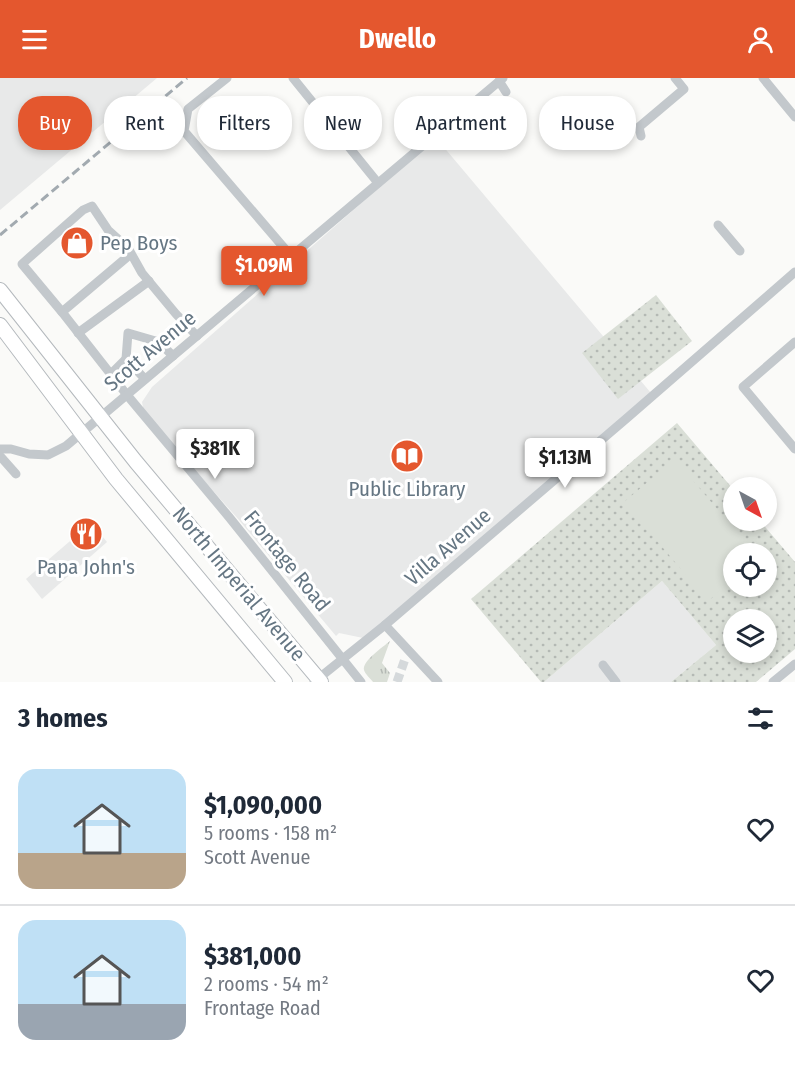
<!DOCTYPE html>
<meta charset="utf-8">
<style>
:root{--surface:#fff;--page:#f2f2f3;--text:#1f2937;--muted:#747a83;--line:#e0e1e3;--accent:#e4572e}
body{margin:0;font-family:"Fira Sans Condensed",sans-serif;background:var(--page);color:var(--text);height:100vh;display:flex;flex-direction:column;font-size:22px;white-space:nowrap}
*{box-sizing:border-box;margin:0}
p{font-size:20px;color:var(--muted)}
.icon{flex:none;width:33px;height:33px;fill:none;stroke:currentColor;stroke-width:2;stroke-linecap:round;stroke-linejoin:round}
.map{position:relative;height:604px;overflow:hidden}
.drawer{display:flex;flex-direction:column;background:var(--surface);flex:1}
.drawer>*{flex:none}
.hud{position:absolute;left:18px;top:18px;width:759px;height:54px;display:flex;gap:12px}
.needle{width:39px;rotate:140deg}
.controls{position:absolute;left:723px;top:399px;display:grid;gap:12px}
.controls a{display:grid;place-items:center;width:54px;height:54px;border-radius:50%;background:var(--surface);box-shadow:0 3px 9px #0003;font-size:30px}
.price{position:absolute;translate:-50% -51px;padding:0 14px;border-radius:6px;background:#fff;color:#222;font-size:20px;line-height:39px;filter:drop-shadow(0 2px 3px #0008)}
.price::after{content:'';position:absolute;left:50%;top:36px;width:18px;height:14px;margin-left:-9px;background:inherit;clip-path:polygon(0 0,100% 0,50% 100%)}
.price.current{background:var(--accent);color:#fff}
ul{padding:0;list-style:none}
li{display:flex;align-items:center;gap:18px;height:150px;padding:0 18px}
li+li{border-top:2px solid var(--line)}
li span{display:grid;place-items:center;flex:none;width:168px;height:120px;border-radius:18px;color:#555}
li>.icon{margin-inline-start:auto}
span .icon{width:72px;height:72px;fill:#fffc;stroke-width:1}
li b{font-size:26px}
h2{display:flex;justify-content:space-between;align-items:center;height:72px;padding:0 18px;font-size:26px}
.tag{padding:0 21px;border-radius:24px;background:var(--surface);box-shadow:0 3px 9px #0003;font-size:21px;line-height:54px}
.tag.current{background:var(--accent);color:#fff}
header{display:flex;justify-content:space-between;align-items:center;height:78px;padding:0 18px;background:var(--accent);color:#fff;font-size:27px;font-weight:700}
.map>svg:first-child{display:block}
.built{fill:#e8e9e9}
.grass{fill:url(#grass-tufts)}
.park{fill:url(#park-dots);fill-rule:evenodd}
.garden{fill:#dadfd7}
.lines{fill:none;stroke-linecap:round;stroke-linejoin:round}
.minor-tunnel{stroke:#d5d9db;stroke-width:9;stroke-dasharray:9 4.5;stroke-linecap:butt}
.highway-casing{stroke:#b4b9bd;stroke-width:16}
.minor{stroke:#c3c8cc;stroke-width:9}
.highway{stroke:#fff;stroke-width:14}
.rail{stroke:#a2aab0;stroke-width:3;stroke-dasharray:9 4.5;stroke-linecap:butt}
.labels{text-anchor:middle;stroke-width:6;stroke-linejoin:round;paint-order:stroke}
.poi-label{font-size:21px;fill:#657683;stroke:#fff}
.street-label{font-size:21px;fill:#657683;stroke:#fff}
</style>
<header><svg class="icon" aria-label="menu" viewBox="0 0 24 24"><path d="M4 6h16M4 12h16M4 18h16"/></svg>Dwello<svg class="icon" aria-label="person" viewBox="0 0 24 24"><circle cx="12" cy="8" r="4"/><path d="M4 21q1-7 8-7t8 7"/></svg></header>
<div class="map">
<svg width="795" height="604" viewBox="0 0 795 604">
<defs>
<pattern id="grass-tufts" width="24" height="20" patternUnits="userSpaceOnUse" patternTransform="scale(1.5)"><rect width="24" height="20" fill="#dadfd7"/><path d="M3 7l-1-3M5 7V3M7 7l1-3M15 17l-1-3M17 17v-4M19 17l1-3" fill="none" stroke="#b4b9b4"/></pattern>
<pattern id="park-dots" width="8" height="8" patternUnits="userSpaceOnUse" patternTransform="scale(1.5)"><rect width="8" height="8" fill="#dadfd7"/><path d="M2 2h.1M6 6h.1" fill="none" stroke="#b4b9b4" stroke-width="1.8" stroke-linecap="round"/></pattern>
</defs>
<rect width="100%" height="100%" fill="#fafaf8"/>
<g class="built">
<path d="M0,0H157L0,132Z"/>
<path d="M437,61L651,315L368,561L339,555L336,558L239,442L144,335L142,324L152,309L375,113Z"/>
<path d="M91,445L107,464L42,521L26,501Z"/>
<path d="M662,503L716,567L671,604H544Z"/>
</g>
<path class="grass" d="M390,563L382,585L390,595L387,604H373C371,601 365,596 364,592C362,583 383,569 390,563Z"/>
<g class="park">
<path d="M656,217L692,263L618,321L582,275Z"/>
<path d="M677,345L733,411L734,442L760,443L795,484V571L756,604H671L716,567L662,503L544,604H541L471,521ZM734,476H766V508H734ZM734,542H766V574H734Z"/>
</g>
<path class="garden" d="M675,381L754,475L734,476L733,502L708,523L624,424Z"/>
<g class="lines">
<path class="minor-tunnel" d="M397,604L405,581"/>
<defs>
<g id="highway">
<path d="M0,212L136,384L321,604"/>
<path d="M0,247L116,401L285,604"/>
</g>
</defs>
<use href="#highway" class="highway-casing"/>
<g class="minor">
<path d="M227,0L188,31L184,53L291,178"/>
<path d="M293,0L378,105"/>
<path d="M763,0L795,39"/>
<path d="M499,3L506,14"/>
<path d="M641,58L639,49L684,11L675,0"/>
<path d="M718,147L740,173"/>
<path d="M128,170L126,180L62,234L22,186L83,132L92,128L108,152L128,170L142,195L176,236L197,258"/>
<path d="M62,234L127,317L229,439L361,604"/>
<path d="M78,255L149,203"/>
<path d="M795,264L743,309L795,371"/>
<path d="M111,296L126,281"/>
<path d="M145,301L126,281L128,255L159,264L173,278"/>
<path d="M0,371H11L29,376L48,377L66,368L503,0"/>
<path d="M0,378L16,396"/>
<path d="M385,547L438,604"/>
<path d="M603,587L616,604"/>
<path d="M314,604L385,547L627,340L795,194"/>
<path d="M773,604L795,586"/>
</g>
<use href="#highway" class="highway"/>
<path class="rail" d="M0,157L187,0"/>
</g>
<defs>
<symbol id="shop-disc" viewBox="-11 -11 22 22"><circle r="9.5" fill="#e4572e" stroke="#fff"/><path d="M-5-2.5h2.3a2.7 3.5 0 0 1 5.4 0H5L5.5 6h-11ZM-1.5-2.5h3a1.5 2.3 0 0 0-3 0Z" fill="#fff"/></symbol>
<symbol id="library-disc" viewBox="-11 -11 22 22"><circle r="9.5" fill="#e4572e" stroke="#fff"/><path d="M-6-4Q-3-5.5-.7-3.5V5Q-3 3-6 4ZM6-4Q3-5.5 .7-3.5V5Q3 3 6 4Z" fill="#fff"/></symbol>
<symbol id="restaurant-disc" viewBox="-11 -11 22 22"><circle r="9.5" fill="#e4572e" stroke="#fff"/><path d="M-5-6h1v4h1v-4h1v4h1v-4h1v5L-1.5 .5V6h-2V.5L-5-1ZM5-6V6H3V1.5H1.5Q1.5-4 5-6Z" fill="#fff"/></symbol>
</defs>
<g fill-rule="evenodd">
<use href="#shop-disc" x="58" y="146" width="38" height="38"/>
<use href="#library-disc" x="388" y="359" width="38" height="38"/>
<use href="#restaurant-disc" x="67" y="437" width="38" height="38"/>
</g>
<g class="labels">
<g class="poi-label">
<text x="100" y="172" text-anchor="start">Pep Boys</text>
<text x="407" y="418">Public Library</text>
<text x="86" y="496">Papa John's</text>
</g>
<g class="street-label">
<text transform="translate(150 273) rotate(-40)" y="7">Scott Avenue</text>
<text transform="translate(448 469) rotate(-41)" y="7">Villa Avenue</text>
<text transform="translate(287 483) rotate(51)" y="7">Frontage Road</text>
<text transform="translate(239 506) rotate(50)" y="7">North Imperial Avenue</text>
</g>
</g>
</svg>
<div class="controls">
<a><svg class="needle" viewBox="-14 -14 28 28"><path d="M0-13l5 13h-10z" fill="#e53935"/><path d="M0 13l5-13h-10z" fill="#747a83"/></svg></a>
<a><svg class="icon" aria-label="locate" viewBox="0 0 24 24"><circle cx="12" cy="12" r="6"/><path d="M12 2v4M12 18v4M2 12h4M18 12h4"/></svg></a>
<a><svg class="icon" aria-label="layers" viewBox="0 0 24 24"><path d="M12 4l9 5-9 5-9-5zM3 14l9 5 9-5"/></svg></a>
</div>
<b class="price current" style="left:264px;top:219px">$1.09M</b>
<b class="price" style="left:215px;top:402px">$381K</b>
<b class="price" style="left:565px;top:411px">$1.13M</b>
<div class="hud">
<a class="tag current">Buy</a>
<a class="tag">Rent</a>
<a class="tag">Filters</a>
<a class="tag">New</a>
<a class="tag">Apartment</a>
<a class="tag">House</a>
</div>
</div>
<section class="drawer">
<h2>3 homes<svg class="icon" aria-label="filters" viewBox="0 0 24 24"><path d="M4 7h16M4 17h16"/><circle cx="9" cy="7" r="2"/><circle cx="15" cy="17" r="2"/></svg></h2>
<ul>
<li><span style="background:linear-gradient(#bfe0f5 70%,#b9a48a 0)"><svg class="icon" aria-label="home" viewBox="0 0 24 24"><path d="M3 11l9-7 9 7M6 9v11h12V9"/></svg></span><div><b>$1,090,000</b><p>5 rooms · 158 m²</p><p>Scott Avenue</p></div><svg class="icon" aria-label="heart" viewBox="0 0 24 24"><path d="M12 20l-8-8c-3-5 5-10 8-4 3-6 11-1 8 4z"/></svg></li>
<li><span style="background:linear-gradient(#bfe0f5 70%,#9aa5b1 0)"><svg class="icon" aria-label="home" viewBox="0 0 24 24"><path d="M3 11l9-7 9 7M6 9v11h12V9"/></svg></span><div><b>$381,000</b><p>2 rooms · 54 m²</p><p>Frontage Road</p></div><svg class="icon" aria-label="heart" viewBox="0 0 24 24"><path d="M12 20l-8-8c-3-5 5-10 8-4 3-6 11-1 8 4z"/></svg></li>
</ul>
</section>
